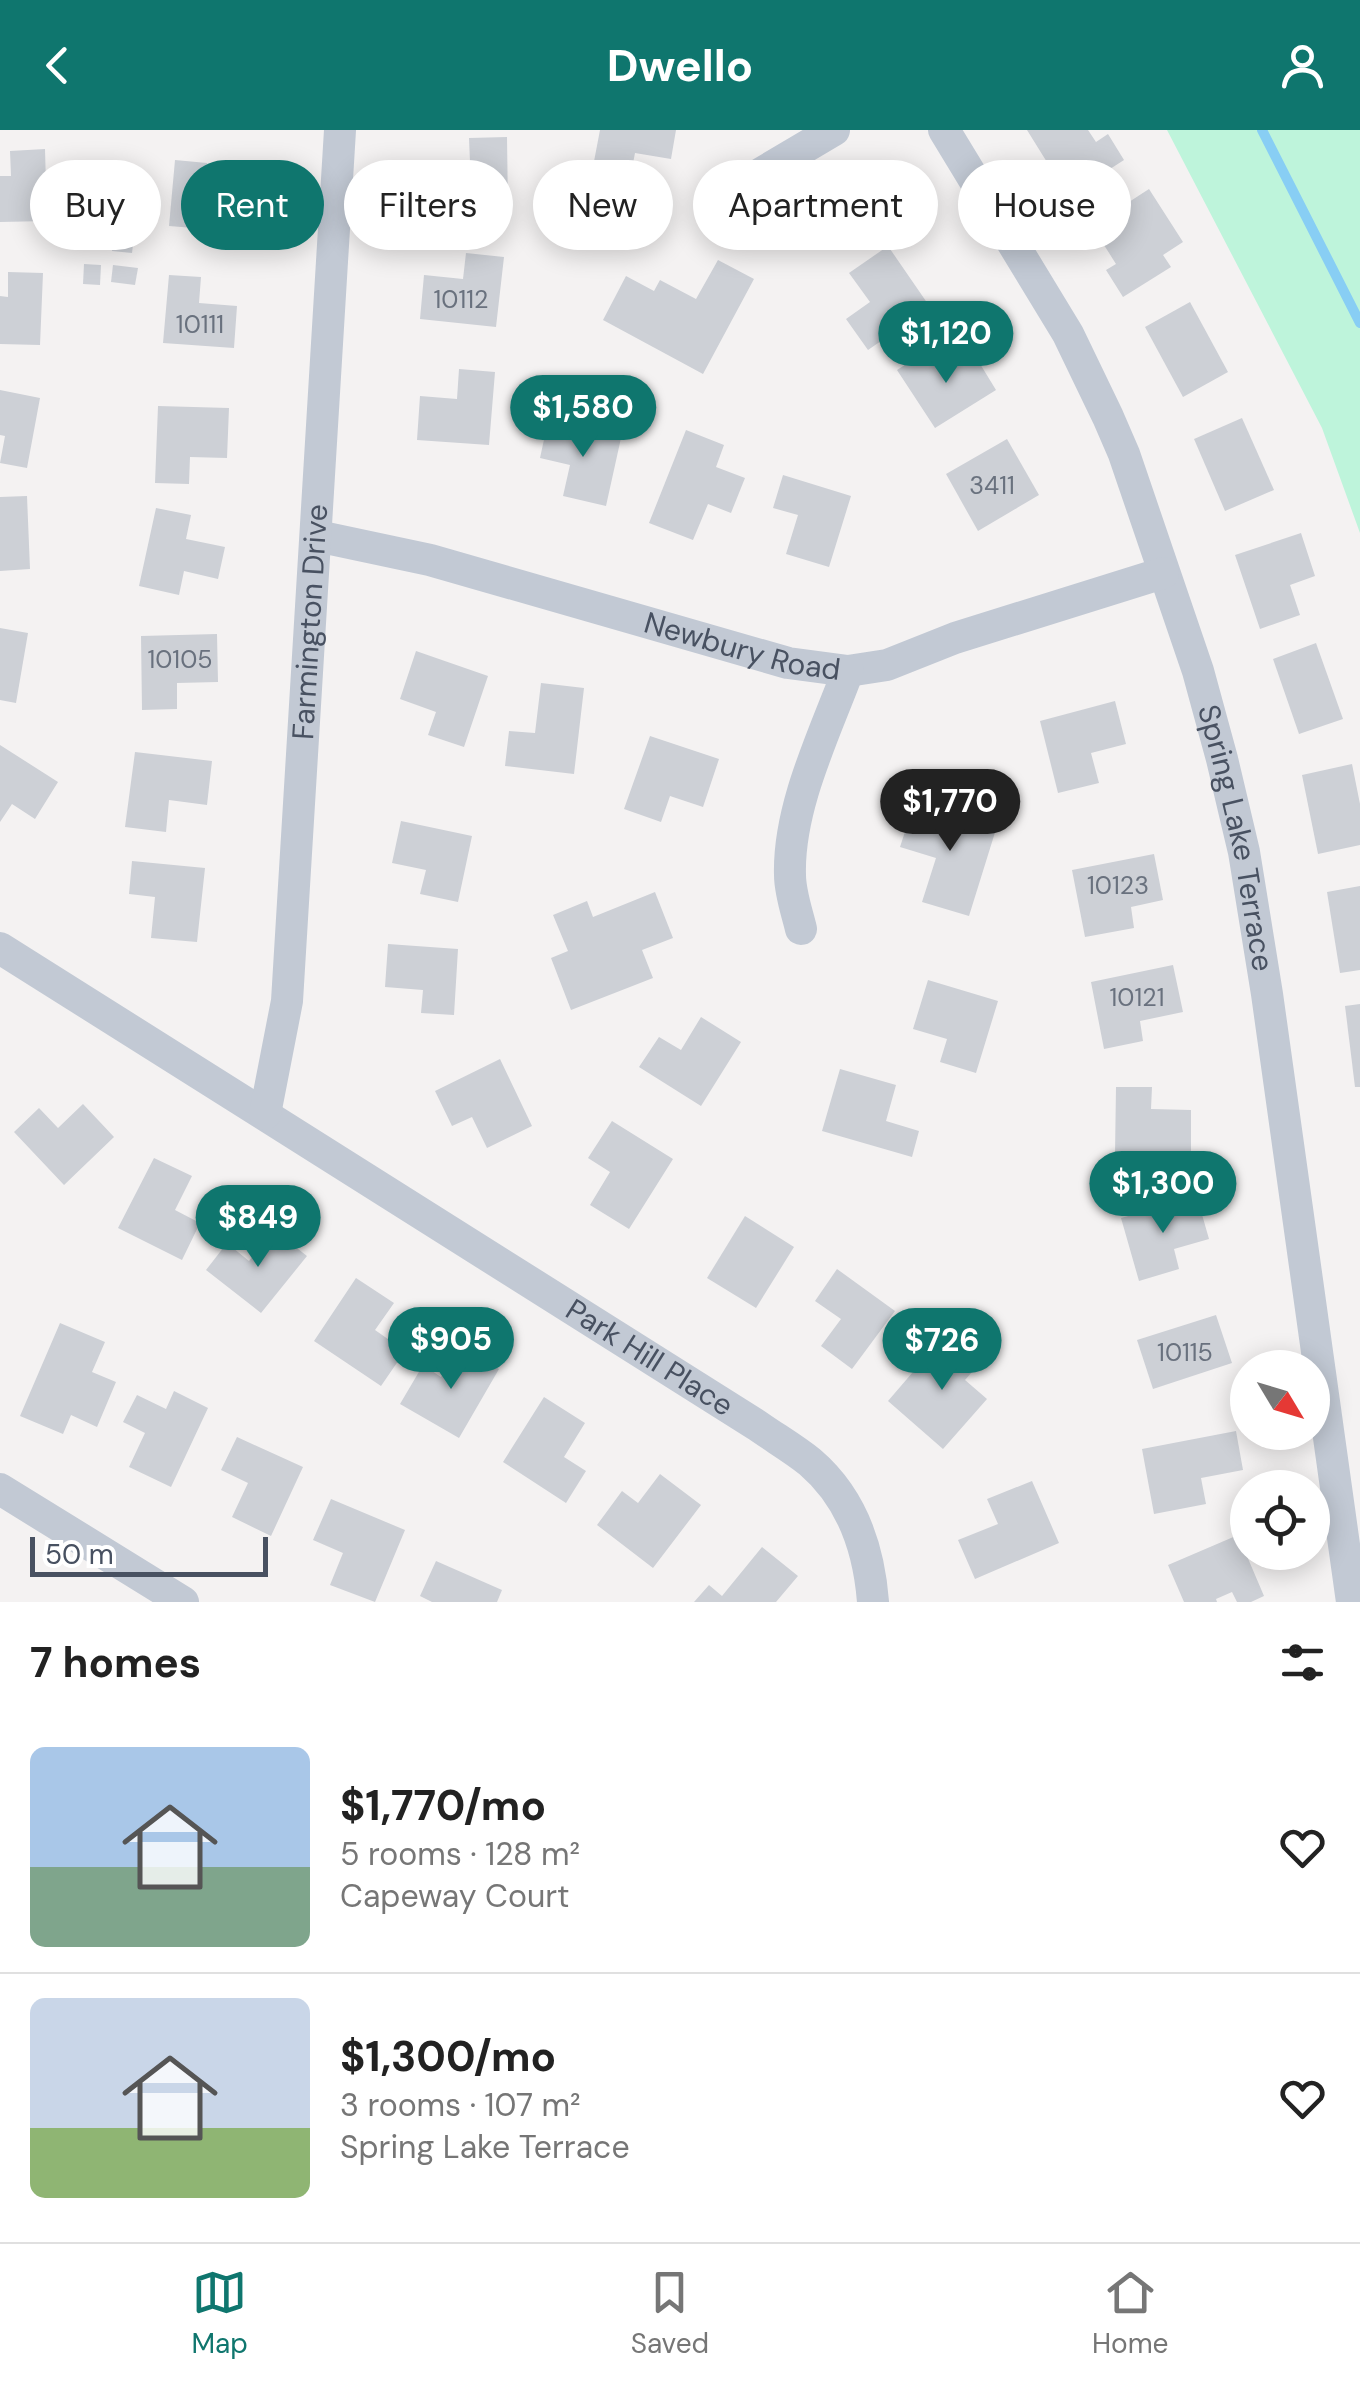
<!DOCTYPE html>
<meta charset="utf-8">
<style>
:root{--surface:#fff;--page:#f2f2f2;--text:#222;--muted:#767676;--line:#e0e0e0;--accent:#0f766e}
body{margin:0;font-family:"DM Sans",sans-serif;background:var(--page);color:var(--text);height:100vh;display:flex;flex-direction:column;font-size:38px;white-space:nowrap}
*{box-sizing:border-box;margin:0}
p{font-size:32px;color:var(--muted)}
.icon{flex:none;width:55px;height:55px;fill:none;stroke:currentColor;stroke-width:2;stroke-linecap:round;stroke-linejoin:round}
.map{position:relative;height:1472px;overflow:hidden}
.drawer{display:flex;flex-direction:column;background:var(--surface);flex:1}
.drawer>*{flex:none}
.guide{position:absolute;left:30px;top:30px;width:1300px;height:90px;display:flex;gap:20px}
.needle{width:65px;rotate:128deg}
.buttons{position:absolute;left:1230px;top:1220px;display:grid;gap:20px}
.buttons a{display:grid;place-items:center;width:100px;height:100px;border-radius:50%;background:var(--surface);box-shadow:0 5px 25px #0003;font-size:50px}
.scale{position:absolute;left:30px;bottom:25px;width:238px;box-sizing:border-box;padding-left:10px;border:5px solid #485161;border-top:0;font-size:28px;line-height:35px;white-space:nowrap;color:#485161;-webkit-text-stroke:8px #fff;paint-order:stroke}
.price{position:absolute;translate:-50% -85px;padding:0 22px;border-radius:35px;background:var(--accent);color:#fff;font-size:32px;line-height:65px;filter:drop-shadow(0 2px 5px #0008)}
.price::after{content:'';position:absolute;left:50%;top:60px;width:30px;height:22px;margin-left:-15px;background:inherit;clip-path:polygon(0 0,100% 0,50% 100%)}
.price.on{background:#222;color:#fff}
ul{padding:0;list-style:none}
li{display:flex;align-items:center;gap:30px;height:250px;padding:0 30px}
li+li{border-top:2px solid var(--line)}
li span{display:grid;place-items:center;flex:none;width:280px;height:200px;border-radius:15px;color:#555}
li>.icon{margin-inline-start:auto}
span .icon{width:120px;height:120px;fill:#fffc;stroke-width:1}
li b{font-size:42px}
h2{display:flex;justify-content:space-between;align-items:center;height:120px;padding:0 30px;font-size:42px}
.tag{padding:0 35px;border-radius:45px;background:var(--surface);box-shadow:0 5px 25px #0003;font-size:35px;line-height:90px}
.tag.on{background:var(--accent);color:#fff}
header{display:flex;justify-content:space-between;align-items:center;height:130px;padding:0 30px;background:var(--accent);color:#fff;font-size:45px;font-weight:700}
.tabs{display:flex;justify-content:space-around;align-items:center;height:140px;border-top:2px solid var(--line);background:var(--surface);font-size:28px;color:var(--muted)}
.tabs a{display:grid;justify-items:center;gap:5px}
.tabs .on{color:var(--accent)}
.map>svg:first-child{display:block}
.green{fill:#bef4db}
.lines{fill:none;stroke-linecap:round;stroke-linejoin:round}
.stream{stroke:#88cef4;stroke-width:10}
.building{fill:#cdd0d6}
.minor{stroke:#c2c9d4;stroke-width:32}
.labels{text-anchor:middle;stroke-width:9;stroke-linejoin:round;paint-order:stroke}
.number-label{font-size:25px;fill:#69717e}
.street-label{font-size:30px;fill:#485161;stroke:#fff}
</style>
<header><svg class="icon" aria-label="back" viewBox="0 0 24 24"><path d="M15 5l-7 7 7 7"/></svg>Dwello<svg class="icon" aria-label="person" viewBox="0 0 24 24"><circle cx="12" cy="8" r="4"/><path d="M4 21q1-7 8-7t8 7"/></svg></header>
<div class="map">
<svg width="1360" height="1472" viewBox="0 0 1360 1472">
<rect width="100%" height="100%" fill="#f4f2f2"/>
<path class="green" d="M1167,0H1360V403L1322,298Z"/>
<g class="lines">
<path class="stream" d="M1262,0L1360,193"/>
</g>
<g class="building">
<path d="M600,0H676L671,29L635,23L629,54L591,47Z"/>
<path d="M1027,0H1088L1096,12L1108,4L1124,30L1068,66Z"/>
<path d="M507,7L508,79L434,81L433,32H470L469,8Z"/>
<path d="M45,19L47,91L0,92V46H11L10,21Z"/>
<path d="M175,30L207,33L205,56L247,60L243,102L169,96Z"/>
<path d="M1149,59L1183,112L1163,125L1171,137L1123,167L1106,140L1116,134L1092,96Z"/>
<path d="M115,96L135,98L132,123L112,121Z"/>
<path d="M888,116L930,177L868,220L846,189L870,172L849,143Z"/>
<path d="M466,123L504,127L496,197L420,189L424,145L463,149Z"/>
<path d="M718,130L754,149L703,244L603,190L626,146L654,161L660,150L696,169Z"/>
<path d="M84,134L101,135L100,155L83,154Z"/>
<path d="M113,135L138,138L135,155L111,152Z"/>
<path d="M8,142L43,143L40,215L0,214V166L8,167Z"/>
<path d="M169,145L201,147L199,173L237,176L234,218L163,213Z"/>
<path d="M1190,172L1228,242L1183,267L1145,197Z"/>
<path d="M928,220L943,243L974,224L996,260L935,298L897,240Z"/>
<path d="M459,239L495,242L489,315L417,310L420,266L457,269Z"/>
<path d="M0,260L40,268L27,338L0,333L5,306L0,305Z"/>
<path d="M158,276L229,278L227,328L190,327L189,354L155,353Z"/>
<path d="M1242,288L1274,360L1225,381L1194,309Z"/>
<path d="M548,291L621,308L606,376L563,366L570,335L540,328Z"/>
<path d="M686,300L724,315L716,337L745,348L731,383L708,374L693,410L649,393Z"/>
<path d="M1007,309L1039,365L978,401L946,344Z"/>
<path d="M783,345L851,366L829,437L786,424L798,385L773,378Z"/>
<path d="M27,366L30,439L0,441V367Z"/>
<path d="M156,378L191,385L186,409L225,417L218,449L184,441L179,465L139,456Z"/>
<path d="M1301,403L1315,446L1290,455L1300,485L1260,499L1235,425Z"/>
<path d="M0,498L28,503L16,573L0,570Z"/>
<path d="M217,504L218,552L177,553V579L142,580L141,506Z"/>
<path d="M1316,513L1343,589L1299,604L1273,529Z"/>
<path d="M416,521L488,546L464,617L428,605L436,582L400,569Z"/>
<path d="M541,553L584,558L574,644L505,636L509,601L535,603Z"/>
<path d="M1115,571L1126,614L1091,623L1099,653L1058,663L1040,591Z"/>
<path d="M650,606L719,629L703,677L670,666L661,692L624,679Z"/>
<path d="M0,615L58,652L35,689L12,674L0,692Z"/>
<path d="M135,622L212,631L207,675L169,670L166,702L125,697Z"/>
<path d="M1352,634L1360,674V715L1318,724L1302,645Z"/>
<path d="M915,671L997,696L969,786L922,772L936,728L900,717Z"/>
<path d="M401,691L472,706L458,772L420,764L426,740L392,733Z"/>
<path d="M1154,724L1163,770L1131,777L1134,798L1085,807L1072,740Z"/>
<path d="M132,731L205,738L197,812L151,808L155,767L129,764Z"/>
<path d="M1360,756V840L1340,843L1327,762Z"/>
<path d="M655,762L673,808L642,820L653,848L571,880L551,828L568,821L553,785L587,771L593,787Z"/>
<path d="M388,814L458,819L454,885L421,883L423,860L385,857Z"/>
<path d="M1173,835L1183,882L1140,891L1143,911L1104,919L1091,852Z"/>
<path d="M928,850L998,871L976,943L940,932L947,909L913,899Z"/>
<path d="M1360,874V957H1355L1345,876Z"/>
<path d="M701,887L741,912L701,976L639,937L659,907L681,920Z"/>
<path d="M500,929L532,996L487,1018L472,987L452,996L435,961Z"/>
<path d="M840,939L896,955L886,991L919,1001L912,1027L822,1001Z"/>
<path d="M1116,957H1152L1151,979L1191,980V1025L1115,1024Z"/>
<path d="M83,974L114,1007L64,1055L14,1002L39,978L58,998Z"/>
<path d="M612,991L673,1029L629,1099L590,1075L610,1042L588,1028Z"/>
<path d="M154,1028L192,1046L175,1080L200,1093L182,1130L118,1098Z"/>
<path d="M1197,1067L1209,1109L1174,1119L1179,1139L1139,1151L1121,1088Z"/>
<path d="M745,1086L794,1117L756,1178L707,1148Z"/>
<path d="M274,1100L307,1126L261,1183L206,1140L227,1113L249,1131Z"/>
<path d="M837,1139L895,1181L852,1239L821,1216L841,1189L815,1171Z"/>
<path d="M356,1148L394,1173L375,1200L405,1221L381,1256L314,1211Z"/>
<path d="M1216,1185L1232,1233L1153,1259L1137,1210Z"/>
<path d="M60,1193L105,1212L92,1242L116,1252L97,1297L71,1285L63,1304L20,1286Z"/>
<path d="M965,1206L987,1225L965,1250L987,1269L943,1319L888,1271L931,1221L943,1232Z"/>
<path d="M459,1216L499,1239L459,1308L400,1274L423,1235L441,1247Z"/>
<path d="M174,1261L208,1278L171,1357L129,1337L145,1303L123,1292L137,1265L166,1279Z"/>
<path d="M544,1267L585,1293L564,1327L586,1341L566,1373L503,1332Z"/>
<path d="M1236,1301L1243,1340L1201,1348L1206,1374L1154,1384L1142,1319Z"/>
<path d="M237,1307L303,1337L271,1406L232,1387L248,1353L221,1340Z"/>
<path d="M660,1344L701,1375L653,1438L597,1395L622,1361L638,1373Z"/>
<path d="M1032,1351L1059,1413L975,1449L958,1410L998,1394L987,1369Z"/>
<path d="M331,1369L405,1400L375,1472L330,1455L343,1423L313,1410Z"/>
<path d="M1238,1405L1264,1466L1251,1472H1237L1232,1462L1216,1469L1217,1472H1184L1168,1435Z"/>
<path d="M762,1417L798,1446L776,1472H694L709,1455L722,1466Z"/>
<path d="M436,1431L502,1460L497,1472H432L420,1466Z"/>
</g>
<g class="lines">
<g class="minor">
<path id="s1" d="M944,0L1068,204L1108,287L1124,324L1198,541L1222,629L1244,722L1267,864L1352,1472"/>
<path d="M753,48L834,0"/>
<path id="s2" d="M317,406L430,430L788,533L848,541L887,535L955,508L1163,443"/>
<path d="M801,799C797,782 790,763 790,745C788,677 825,603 848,541"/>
<path id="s3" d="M0,818L758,1296C775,1308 794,1319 810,1332C852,1368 869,1419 873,1472"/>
<path id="s4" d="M265,984L287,871L340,0"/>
<path d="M0,1359L183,1472"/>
</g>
</g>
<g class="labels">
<g class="number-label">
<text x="461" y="178">10112</text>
<text x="200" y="203">10111</text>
<text x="992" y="364">3411</text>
<text x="180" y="538">10105</text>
<text x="1118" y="764">10123</text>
<text x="1137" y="876">10121</text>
<text x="1185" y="1231">10115</text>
</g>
<g class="street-label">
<text dy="10" stroke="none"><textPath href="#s4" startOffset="495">Farmington Drive</textPath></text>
<text dy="10" stroke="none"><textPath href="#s2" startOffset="440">Newbury Road</textPath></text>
<text dy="10" stroke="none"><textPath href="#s1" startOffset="772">Spring Lake Terrace</textPath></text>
<text dy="10" stroke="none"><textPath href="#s3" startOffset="768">Park Hill Place</textPath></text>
</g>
</g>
</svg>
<div class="buttons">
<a><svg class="needle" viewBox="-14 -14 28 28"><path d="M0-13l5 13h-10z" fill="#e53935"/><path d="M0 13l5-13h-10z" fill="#767676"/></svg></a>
<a><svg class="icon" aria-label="locate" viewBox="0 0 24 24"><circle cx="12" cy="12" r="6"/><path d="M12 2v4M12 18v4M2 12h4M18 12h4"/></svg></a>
</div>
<div class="scale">50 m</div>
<b class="price" style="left:946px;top:256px">$1,120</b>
<b class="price" style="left:583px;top:330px">$1,580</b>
<b class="price on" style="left:950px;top:724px">$1,770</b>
<b class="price" style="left:1163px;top:1106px">$1,300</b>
<b class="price" style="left:258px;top:1140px">$849</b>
<b class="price" style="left:451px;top:1262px">$905</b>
<b class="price" style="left:942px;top:1263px">$726</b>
<div class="guide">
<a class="tag">Buy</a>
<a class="tag on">Rent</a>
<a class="tag">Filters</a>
<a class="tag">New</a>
<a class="tag">Apartment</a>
<a class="tag">House</a>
</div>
</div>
<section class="drawer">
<h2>7 homes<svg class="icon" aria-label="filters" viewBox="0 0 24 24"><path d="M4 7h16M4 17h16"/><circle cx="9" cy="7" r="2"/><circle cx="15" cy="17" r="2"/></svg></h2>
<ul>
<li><span style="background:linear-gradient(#a9c7e8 60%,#7fa58c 0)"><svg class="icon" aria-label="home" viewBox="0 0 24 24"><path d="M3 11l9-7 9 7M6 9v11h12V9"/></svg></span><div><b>$1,770/mo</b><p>5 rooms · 128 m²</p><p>Capeway Court</p></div><svg class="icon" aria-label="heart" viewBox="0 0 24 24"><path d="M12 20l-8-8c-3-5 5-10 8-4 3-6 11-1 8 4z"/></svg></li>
<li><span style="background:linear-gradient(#c9d6e8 65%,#8fb573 0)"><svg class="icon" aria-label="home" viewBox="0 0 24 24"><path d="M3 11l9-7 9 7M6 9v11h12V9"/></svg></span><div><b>$1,300/mo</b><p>3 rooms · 107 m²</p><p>Spring Lake Terrace</p></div><svg class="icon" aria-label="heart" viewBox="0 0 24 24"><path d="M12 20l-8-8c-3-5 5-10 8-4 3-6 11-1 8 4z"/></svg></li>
</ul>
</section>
<nav class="tabs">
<a class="on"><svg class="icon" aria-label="map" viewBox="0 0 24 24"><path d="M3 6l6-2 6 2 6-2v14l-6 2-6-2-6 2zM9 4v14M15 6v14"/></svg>Map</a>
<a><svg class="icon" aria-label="saved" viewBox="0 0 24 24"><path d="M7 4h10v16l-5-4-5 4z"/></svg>Saved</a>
<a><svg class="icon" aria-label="home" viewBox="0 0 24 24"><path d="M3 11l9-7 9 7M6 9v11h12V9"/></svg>Home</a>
</nav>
